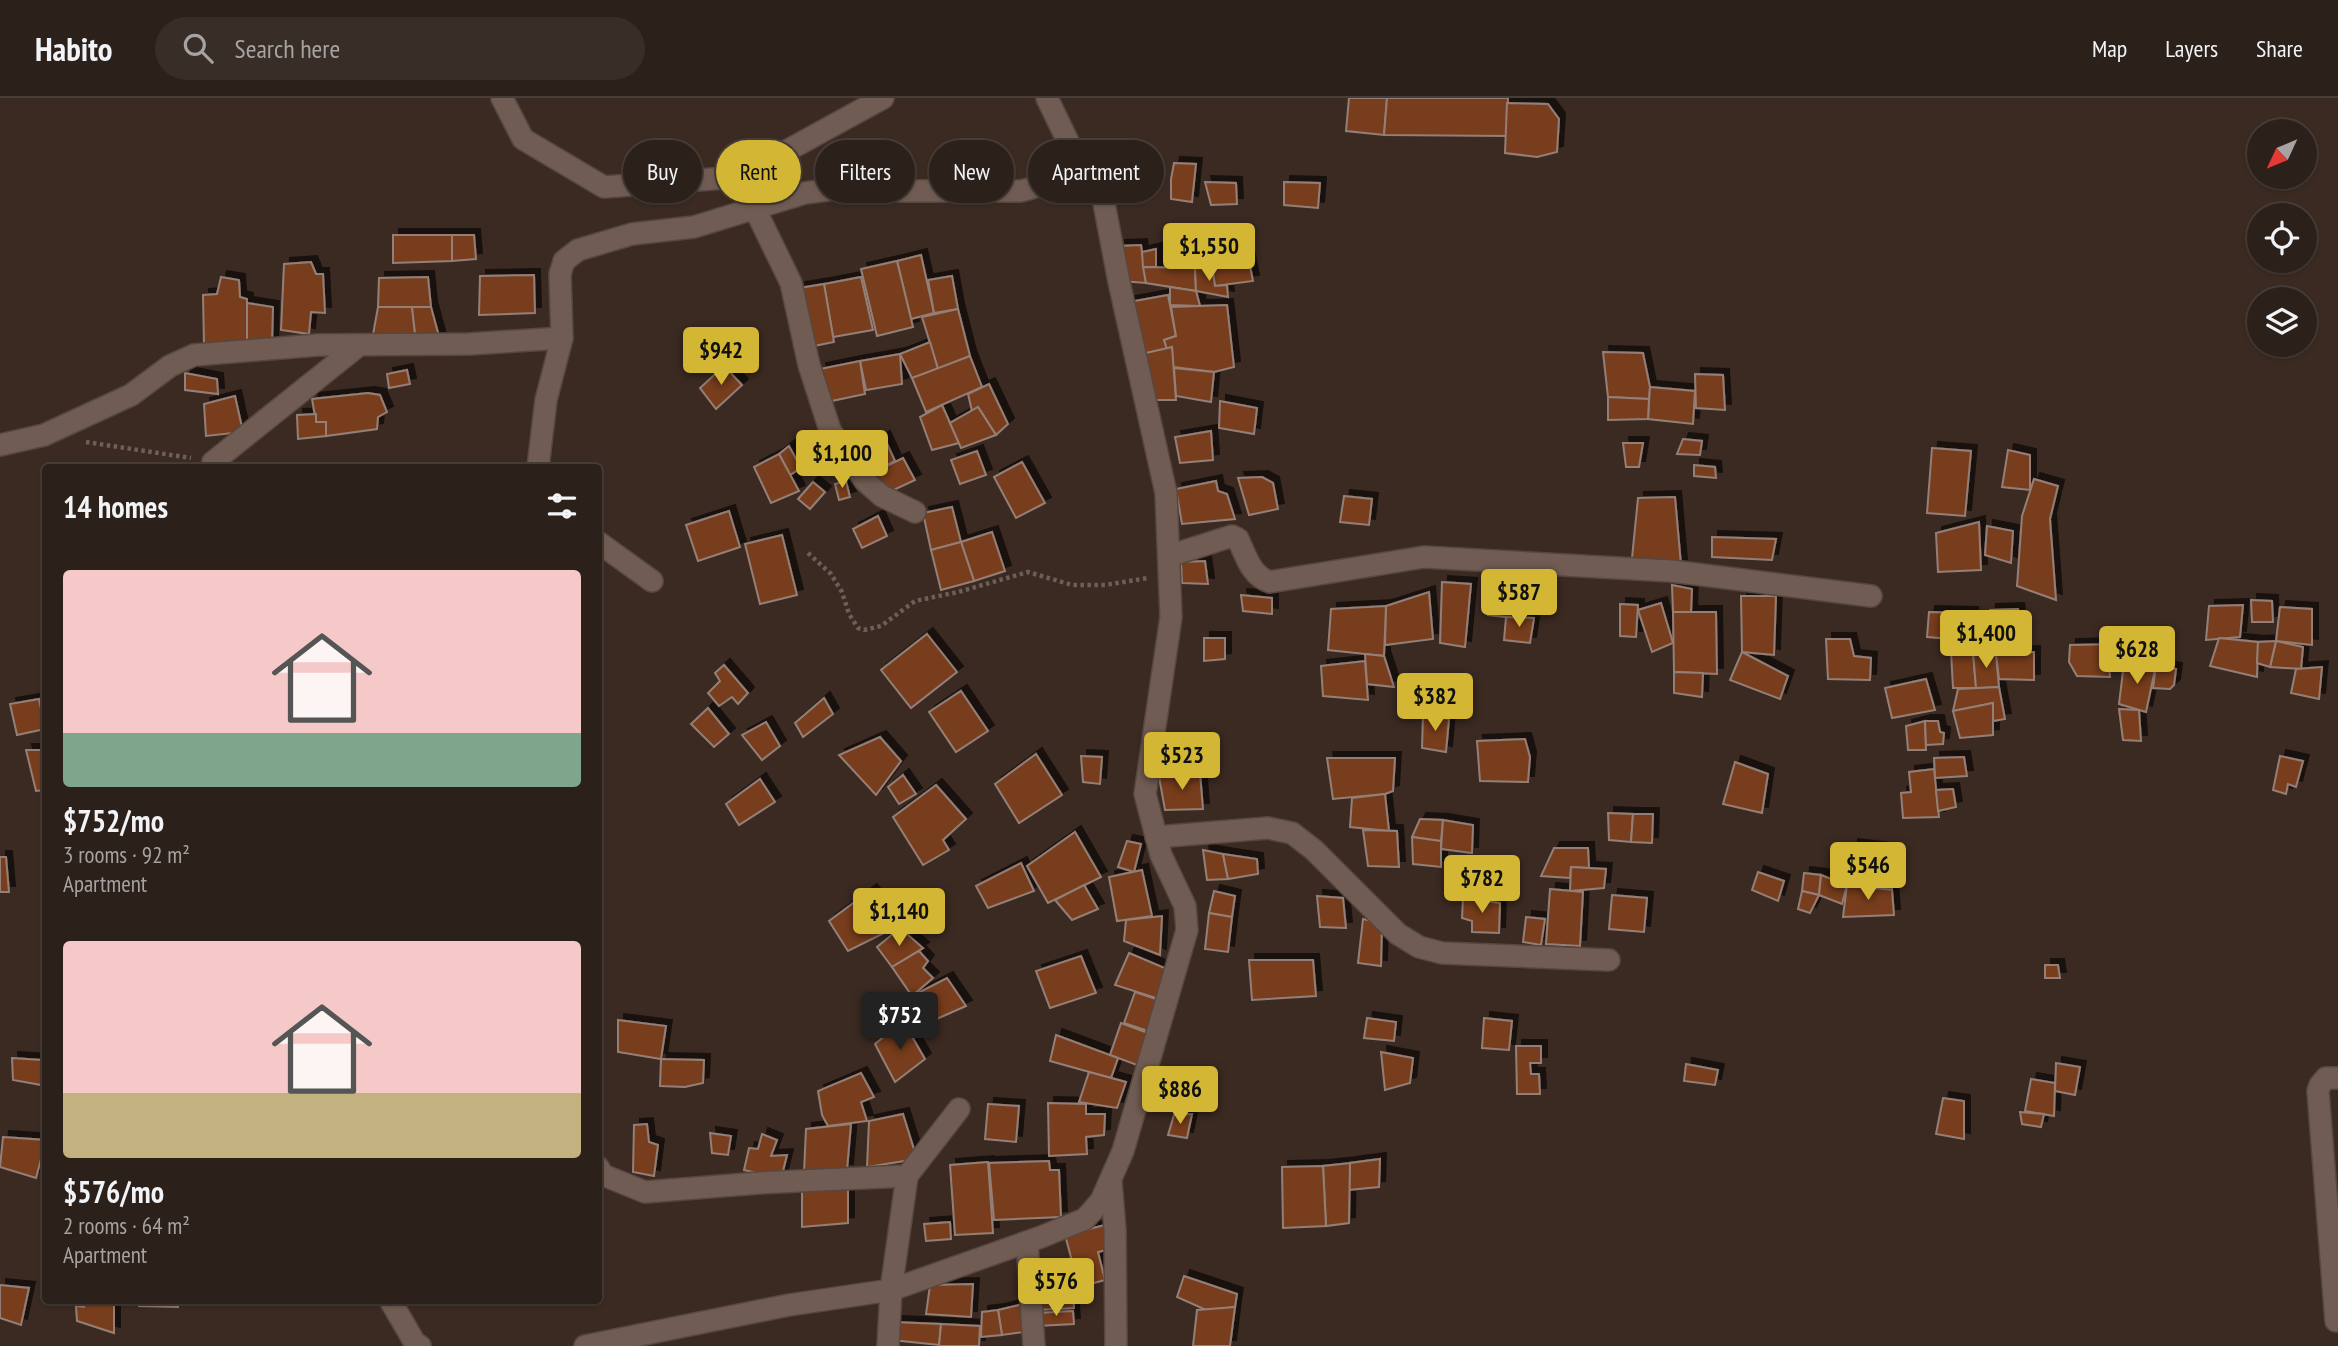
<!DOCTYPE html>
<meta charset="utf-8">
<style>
:root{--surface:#2c201a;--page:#382d27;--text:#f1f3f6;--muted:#a6a3a2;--line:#483e39;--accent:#d4b635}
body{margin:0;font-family:"PT Sans Narrow",sans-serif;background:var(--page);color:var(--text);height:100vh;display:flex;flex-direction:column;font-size:26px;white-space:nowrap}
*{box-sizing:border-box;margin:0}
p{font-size:23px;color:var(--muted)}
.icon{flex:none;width:38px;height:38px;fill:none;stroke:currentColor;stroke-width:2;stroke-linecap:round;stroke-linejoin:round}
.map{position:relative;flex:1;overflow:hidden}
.details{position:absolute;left:42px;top:366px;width:560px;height:840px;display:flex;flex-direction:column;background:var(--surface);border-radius:7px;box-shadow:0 2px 5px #0004,0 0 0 2px var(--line)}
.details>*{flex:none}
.banner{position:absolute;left:623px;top:42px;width:665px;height:63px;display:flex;gap:14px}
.needle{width:46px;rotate:226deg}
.buttons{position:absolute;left:2247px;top:21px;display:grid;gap:14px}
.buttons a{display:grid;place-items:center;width:70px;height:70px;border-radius:50%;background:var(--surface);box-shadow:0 2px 5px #0004,0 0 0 2px var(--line);font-size:35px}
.price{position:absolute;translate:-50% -60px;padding:0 16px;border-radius:7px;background:var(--accent);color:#111;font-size:23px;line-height:46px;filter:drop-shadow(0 2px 4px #0008)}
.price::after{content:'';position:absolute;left:50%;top:42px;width:21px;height:16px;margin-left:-10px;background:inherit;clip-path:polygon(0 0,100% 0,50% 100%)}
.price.active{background:#222;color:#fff}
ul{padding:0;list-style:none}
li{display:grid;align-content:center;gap:14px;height:371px;padding:0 21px}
li span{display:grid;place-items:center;height:217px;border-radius:7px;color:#555}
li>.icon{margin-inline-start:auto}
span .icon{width:126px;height:126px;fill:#fffc;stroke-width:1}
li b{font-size:30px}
h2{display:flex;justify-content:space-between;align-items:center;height:84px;padding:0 21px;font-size:30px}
.tag{padding:0 24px;border-radius:32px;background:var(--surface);box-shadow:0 2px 5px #0004,0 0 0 2px var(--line);font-size:24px;line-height:63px}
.tag.active{background:var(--accent);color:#111}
header{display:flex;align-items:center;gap:42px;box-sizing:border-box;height:98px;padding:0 35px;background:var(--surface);border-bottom:2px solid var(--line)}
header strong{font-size:33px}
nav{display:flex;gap:38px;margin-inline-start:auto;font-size:24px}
.search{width:490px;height:63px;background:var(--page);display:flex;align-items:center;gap:18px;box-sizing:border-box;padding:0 24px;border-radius:38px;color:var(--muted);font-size:26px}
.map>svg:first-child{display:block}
.building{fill:#783e1f;stroke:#947f76;stroke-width:2;filter:url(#shadow)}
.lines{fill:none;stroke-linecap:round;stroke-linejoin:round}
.minor-casing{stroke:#564741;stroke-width:24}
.path{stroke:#6d5e57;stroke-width:4.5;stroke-dasharray:3.5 3.5;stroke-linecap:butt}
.minor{stroke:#705c53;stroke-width:21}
</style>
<header>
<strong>Habito</strong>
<div class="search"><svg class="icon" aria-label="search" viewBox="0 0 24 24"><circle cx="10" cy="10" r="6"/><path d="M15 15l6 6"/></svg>Search here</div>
<nav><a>Map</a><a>Layers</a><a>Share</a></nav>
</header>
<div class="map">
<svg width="2338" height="1248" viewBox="0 0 2338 1248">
<defs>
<filter id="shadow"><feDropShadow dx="6" dy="-6" stdDeviation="0" flood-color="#0009"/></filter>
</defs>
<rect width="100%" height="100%" fill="#3b2a22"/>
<g class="building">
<path d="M1349,0H1387L1384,37L1346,33Z"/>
<path d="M1387,0H1508L1507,38L1384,37Z"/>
<path d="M1507,5L1548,6L1559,21L1557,54L1537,59L1505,55Z"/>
<path d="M1174,65L1196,66L1192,104L1171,101V81Z"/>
<path d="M1205,84L1236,85L1237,106L1211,107Z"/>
<path d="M1284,84L1320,85L1318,110L1284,107Z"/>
<path d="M393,137H452V163L393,165Z"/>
<path d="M452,137H474L476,161L452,163Z"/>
<path d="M1141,147L1146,185L1120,183L1119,148Z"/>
<path d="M1156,151V169H1143L1142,154Z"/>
<path d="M921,157L934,215L911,221L897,163Z"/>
<path d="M1248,158L1253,183L1215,188L1211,162Z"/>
<path d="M897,163L913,229L877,238L861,171Z"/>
<path d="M311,164L316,176H323L325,215L311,214L309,236L281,232L284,166Z"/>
<path d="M1143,169L1195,170L1196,193L1146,185Z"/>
<path d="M1195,170H1212L1215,188L1227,187L1228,199L1196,193Z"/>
<path d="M534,177L535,215L479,217L480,178Z"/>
<path d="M952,178L958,211L934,215L928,182Z"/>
<path d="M221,179L239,182L240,199L247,201V250L204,247L203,197L217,196Z"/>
<path d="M428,179L431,209H378L379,180Z"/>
<path d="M861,179L873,232L833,239L824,186Z"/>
<path d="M824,186L834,244L809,249L799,190Z"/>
<path d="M1170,189L1196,193L1200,208L1170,207Z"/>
<path d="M1168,197L1176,238L1164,242L1167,251L1137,257L1129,204Z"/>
<path d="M247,205L273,209L272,247L247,243Z"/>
<path d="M1227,207L1234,269L1214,274L1173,269L1172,249L1167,251L1164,242L1176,238L1171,209Z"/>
<path d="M378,209H412L416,244L372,242Z"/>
<path d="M412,209H431L440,242L416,244Z"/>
<path d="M958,211L970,258L938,271L922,219Z"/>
<path d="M930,244L938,271L912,280L900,256Z"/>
<path d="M1172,249L1176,302H1146L1137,257Z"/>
<path d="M1603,254L1643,255L1650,289L1649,301L1608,299Z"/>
<path d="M900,256L902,286L866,292L860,263Z"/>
<path d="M970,258L982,289L926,314L912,280Z"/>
<path d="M860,263L865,296L827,304L820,271Z"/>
<path d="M724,268L742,287L716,311L700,290Z"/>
<path d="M1174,270L1214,274L1211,304L1176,298Z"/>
<path d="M407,272L410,286L389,290L387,276Z"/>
<path d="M185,275L217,281L218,296L185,292Z"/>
<path d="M1695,276L1723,277L1725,312L1696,310Z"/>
<path d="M989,286L1008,326L996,337L978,309L972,313L968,296Z"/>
<path d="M1650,289L1695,293L1693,326L1648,321Z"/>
<path d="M368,295L380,297L387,314L378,319L377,331L326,338V324H316L312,301Z"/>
<path d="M235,298L243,334L206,338L204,306Z"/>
<path d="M1608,299L1649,301L1648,321L1608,322Z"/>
<path d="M1220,303L1257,310L1254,336L1219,330Z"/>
<path d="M942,307L959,345L932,352L920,319Z"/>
<path d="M978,309L996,337L961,350L950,325Z"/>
<path d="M316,316V324H326V338L298,341L297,317Z"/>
<path d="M1211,333L1213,362L1180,365L1175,339Z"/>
<path d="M884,339L895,363L877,372L866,348Z"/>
<path d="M1683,341L1702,343L1700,357L1677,356Z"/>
<path d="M1623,345H1643L1639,369H1626Z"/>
<path d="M789,348L801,370L790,377L779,356Z"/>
<path d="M1932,350L1971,353L1965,418L1927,415Z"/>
<path d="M2008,352L2030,357V392L2002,389Z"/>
<path d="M977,353L986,377L960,386L951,362Z"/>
<path d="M779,356L799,393L771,405L754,369Z"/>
<path d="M903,360L915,382L883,397L872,375Z"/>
<path d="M1022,364L1045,405L1016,420L994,379Z"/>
<path d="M1694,367L1715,369L1716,380L1694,378Z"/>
<path d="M1262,379L1273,385L1278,411L1249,417L1238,380Z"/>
<path d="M2034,381L2058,388L2050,421L2056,502L2017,488L2022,418Z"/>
<path d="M846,383L850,399L839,402L835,386Z"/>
<path d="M1216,383L1218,393L1227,396L1235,421L1182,426L1176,391Z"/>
<path d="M813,384L825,394L810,411L798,401Z"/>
<path d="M1344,398L1372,401L1369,427L1340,424Z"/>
<path d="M1675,399L1681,467L1631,470L1638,400Z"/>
<path d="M952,409L961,444L931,452L923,415Z"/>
<path d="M729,413L740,449L698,463L686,427Z"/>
<path d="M878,418L887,438L862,450L853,431Z"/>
<path d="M1979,424L1981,472L1938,474L1936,435Z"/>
<path d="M1987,428L2013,433L2011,465L1985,457Z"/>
<path d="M992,434L1005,473L974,483L961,444Z"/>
<path d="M782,437L797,497L760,506L745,446Z"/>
<path d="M1712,439L1776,441L1772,462L1712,459Z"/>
<path d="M961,444L974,483L941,492L931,452Z"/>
<path d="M1205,463L1208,486L1182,485L1181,464Z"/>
<path d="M1492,478L1518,479L1513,520L1488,517Z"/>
<path d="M1442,484L1471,486L1465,549L1440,545Z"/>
<path d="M1672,487L1692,491L1691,514H1673Z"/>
<path d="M1429,494L1433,541L1385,547L1386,508Z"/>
<path d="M1241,497L1272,500V516L1243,513Z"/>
<path d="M1741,498H1776L1774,557L1742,554Z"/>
<path d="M2251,502L2272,503L2273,524H2252Z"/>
<path d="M1661,505L1673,545L1652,554L1638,512Z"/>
<path d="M1620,506L1638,507L1636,539L1620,538Z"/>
<path d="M2243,507L2240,539L2206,542L2209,508Z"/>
<path d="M1386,508L1384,558L1328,552L1331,511Z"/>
<path d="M2280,509L2312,511V547L2276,543Z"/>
<path d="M2018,511L2021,531H1988L1990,512Z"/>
<path d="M1673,514H1716L1717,576L1674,574Z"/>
<path d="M1929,514L1972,515L1975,543L1927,539Z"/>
<path d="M1506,519L1534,520L1530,545L1504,542Z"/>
<path d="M927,536L957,574L911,610L881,572Z"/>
<path d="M1204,540H1225V561L1204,563Z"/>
<path d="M2164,540L2156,567L2124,565L2126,545Z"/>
<path d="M2219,540L2258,544L2257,579L2210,568Z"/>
<path d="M1826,541H1850L1854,558L1871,560L1870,582L1828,581Z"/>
<path d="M2276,543L2303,549L2301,571L2270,569Z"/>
<path d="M2276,543L2270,569L2257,565L2258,544Z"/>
<path d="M2120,546L2119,565L2109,567L2110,579L2077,578L2069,564L2070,547Z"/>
<path d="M1742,554L1788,578L1780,601L1730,582Z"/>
<path d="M1951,554H1973L1976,590H1953Z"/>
<path d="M1973,554L1996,556L1999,589L1976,590Z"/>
<path d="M2034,554V582L1999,581L1996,556Z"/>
<path d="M1365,556L1384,558L1394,589L1367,586Z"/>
<path d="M1365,563L1368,602L1323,598L1321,568Z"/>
<path d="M2124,565L2156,567L2146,614L2119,606Z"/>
<path d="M724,567L748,595L738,606L732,599L719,608L708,595L720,583L715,575Z"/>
<path d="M2156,567L2176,571L2174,587L2170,591L2153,590Z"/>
<path d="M2322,569L2319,601L2291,595L2296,571Z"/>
<path d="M1674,574L1703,575L1702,599L1674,595Z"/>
<path d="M1926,581L1935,612L1892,620L1885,590Z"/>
<path d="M1999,589L2005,621L1993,623V605L1953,613L1958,591Z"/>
<path d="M961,593L988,633L956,654L929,614Z"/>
<path d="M824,600L833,616L803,639L795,625Z"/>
<path d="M39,601L45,631L17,637L10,606Z"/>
<path d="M1993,605V637L1960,640L1953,613Z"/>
<path d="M708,610L729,636L714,649L691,626Z"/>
<path d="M2119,611L2139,612L2141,643L2123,642Z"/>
<path d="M1423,617L1449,621L1446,654L1422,650Z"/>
<path d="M1925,623L1926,652H1908L1906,628Z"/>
<path d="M1925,623H1938L1940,634L1944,635L1943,646L1926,647Z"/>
<path d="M766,624L780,648L762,662L742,637Z"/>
<path d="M880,639L901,663L876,697L839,657Z"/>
<path d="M1525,641L1530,659L1528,684L1480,683L1477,643Z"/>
<path d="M26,652H46V692L36,693Z"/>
<path d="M1036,656L1062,697L1019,725L995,686Z"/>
<path d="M1081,658L1102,659L1100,686L1083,684Z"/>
<path d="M2280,658L2303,663L2296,689L2288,686L2286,696L2273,692Z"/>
<path d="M1964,659L1967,678L1935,680L1934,660Z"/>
<path d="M1327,660H1395L1393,693L1385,696L1333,701Z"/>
<path d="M1735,664L1768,676L1762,715L1723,706Z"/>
<path d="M1934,671L1939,719L1903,720L1901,695L1911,694L1909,674Z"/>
<path d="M1200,675L1203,711L1165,712L1159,679Z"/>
<path d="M903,677L916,696L899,706L888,689Z"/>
<path d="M760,681L775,704L739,727L726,706Z"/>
<path d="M936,687L966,721L943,742L949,752L923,767L893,719Z"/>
<path d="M1953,691L1956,709L1938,713L1936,692Z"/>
<path d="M1385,696L1389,733L1350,729L1352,700Z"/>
<path d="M1608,715L1633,716L1631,744L1609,742Z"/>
<path d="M1633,716H1653L1652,745L1631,744Z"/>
<path d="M1420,721L1443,722L1441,743L1412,739Z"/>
<path d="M1443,722L1473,727L1472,755L1441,751Z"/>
<path d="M1363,732L1397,733L1399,769L1368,768Z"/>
<path d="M1075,734L1101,779L1048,805L1027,768Z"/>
<path d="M1412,739L1441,743V769L1413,766Z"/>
<path d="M1127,743L1141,746L1134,774L1118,769Z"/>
<path d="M1852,747L1893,752L1892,792L1847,787Z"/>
<path d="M1554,750H1588L1589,770L1571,769L1570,780L1541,778Z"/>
<path d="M1203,752L1223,756L1228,781L1207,782Z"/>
<path d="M1223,756L1257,761L1258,776L1228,781Z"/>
<path d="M0,759H6L9,794H0Z"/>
<path d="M1021,765L1034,793L988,810L976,788Z"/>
<path d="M1571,769L1606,771L1604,790L1570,793Z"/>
<path d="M1142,772L1152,818L1117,823L1109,779Z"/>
<path d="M1758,774L1784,783L1778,803L1752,792Z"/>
<path d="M1804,775L1821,777L1819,797L1802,793Z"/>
<path d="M1821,777L1847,787L1842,806L1819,797Z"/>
<path d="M1084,787L1098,811L1072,822L1055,802Z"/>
<path d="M1847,787L1892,792L1894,817L1843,819Z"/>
<path d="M1550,791L1583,794L1580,848L1546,846Z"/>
<path d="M871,792L891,818L890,832L848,853L829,823Z"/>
<path d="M1214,793L1235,798L1232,819L1209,815Z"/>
<path d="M1802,793L1819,797L1810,815L1798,811Z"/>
<path d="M1612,797L1647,800L1644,834L1609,831Z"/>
<path d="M1317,798L1343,800L1346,830L1320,829Z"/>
<path d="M1463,800L1500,805L1499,835L1472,834V823L1462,820Z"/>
<path d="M1209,815L1232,819L1228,854L1205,851Z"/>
<path d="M1162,818L1160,857L1124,843L1126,822Z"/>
<path d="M1526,819L1545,821L1541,847L1523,844Z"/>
<path d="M1363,821L1382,825L1381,868L1358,865Z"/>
<path d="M900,830L923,850L892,869L877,849Z"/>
<path d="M919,853L928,863L923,870L933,880L912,898L892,869Z"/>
<path d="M1129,855L1167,871L1159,901L1115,887Z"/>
<path d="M1081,858L1096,895L1050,910L1036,873Z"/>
<path d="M1249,862H1313L1316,898L1252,902Z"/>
<path d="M2045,867H2058L2060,880H2045Z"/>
<path d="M947,880L966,908L930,924L912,898Z"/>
<path d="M1135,894L1159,902L1148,933L1124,925Z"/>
<path d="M890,904L896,912L887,922L879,913Z"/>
<path d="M1367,920L1396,924L1394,943L1364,940Z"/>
<path d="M1484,920L1512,923L1509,952L1482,950Z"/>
<path d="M618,922L666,928L661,961L618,954Z"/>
<path d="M903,923L925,961L895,984L875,946Z"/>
<path d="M1121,925L1148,935L1137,967L1110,957Z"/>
<path d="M1056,937L1118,960L1111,980L1050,963Z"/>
<path d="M1516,948H1541V965H1530L1531,976H1539L1540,996H1517Z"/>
<path d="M1381,954L1413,960L1410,985L1385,992Z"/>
<path d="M12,960L42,962L41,987L13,982Z"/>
<path d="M661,961L704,962L703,985L685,989L660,988Z"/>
<path d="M2056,965L2080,969L2075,997L2055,993Z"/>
<path d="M1686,966L1718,972L1715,987L1684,983Z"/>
<path d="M1089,974L1126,984L1117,1010L1079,1004Z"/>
<path d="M861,975L874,999L861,1004L867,1023L828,1028L822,1017L818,993Z"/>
<path d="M2031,981L2055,985L2054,1018L2025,1013Z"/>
<path d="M1943,1000L1964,1003V1041L1936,1036Z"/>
<path d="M1048,1005L1086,1006V1016H1105L1104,1037L1086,1039L1087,1056L1049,1058Z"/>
<path d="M988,1006L1019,1008L1016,1044L985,1041Z"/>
<path d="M2020,1014L2044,1016L2041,1029L2022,1026Z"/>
<path d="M903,1016L917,1061L867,1069L869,1023Z"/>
<path d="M1192,1016L1187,1040L1168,1037L1174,1017Z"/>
<path d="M647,1026L649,1044L658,1047L654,1078L633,1074L634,1027Z"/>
<path d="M851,1026L847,1072L804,1074L806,1031Z"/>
<path d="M710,1035L731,1038L728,1057L712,1055Z"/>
<path d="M762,1036L777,1042L771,1058L787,1057L781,1081L744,1072L749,1050L758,1051Z"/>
<path d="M3,1039L46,1042L36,1080L0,1069Z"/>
<path d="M1380,1061L1379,1089L1349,1092L1350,1065Z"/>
<path d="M1049,1063L1050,1072H1059L1061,1119L994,1122L989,1065Z"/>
<path d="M988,1064L993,1135L955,1137L950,1067Z"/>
<path d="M1350,1065L1349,1125L1326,1128L1323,1068Z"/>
<path d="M1323,1068L1326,1128L1283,1130L1282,1069Z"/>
<path d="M848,1087V1125L802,1129V1093Z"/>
<path d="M950,1124L951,1141L926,1143L924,1126Z"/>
<path d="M1105,1127L1111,1151L1098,1154L1105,1182L1079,1189L1065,1137Z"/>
<path d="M1184,1178L1237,1196L1235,1209L1206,1212L1177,1199Z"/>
<path d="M1072,1184L1074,1210L1037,1212L1036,1186Z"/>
<path d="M973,1186L971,1219L926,1216L930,1187Z"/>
<path d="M0,1187L29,1190L21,1227L0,1220Z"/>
<path d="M50,1202H87L84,1209Z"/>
<path d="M140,1202H178V1209L139,1208Z"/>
<path d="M205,1202H256V1204L206,1207Z"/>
<path d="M86,1203L114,1206V1235L77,1223L76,1208L84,1209Z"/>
<path d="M1023,1206L1024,1234L1002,1237L998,1212Z"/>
<path d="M1235,1209L1230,1248H1193L1197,1212Z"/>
<path d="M998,1212L1002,1237L981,1239L982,1214Z"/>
<path d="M1073,1213L1074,1226L1038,1228L1037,1215Z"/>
<path d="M894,1224L941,1226L939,1247L892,1242Z"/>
<path d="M941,1226L980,1228L979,1248H939Z"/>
</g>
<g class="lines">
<defs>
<g id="minor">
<path d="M502,0L523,41L604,89L739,79L883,0"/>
<path d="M755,111L791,185L809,267L830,332L865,383L882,398L915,414"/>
<path d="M0,347L44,337L131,297L170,268L194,257L318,247L469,246L562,240"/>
<path d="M214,369L213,364L358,248"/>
<path d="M538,369L546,302L562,240L560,176L564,163L578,152L632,136L694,129L805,95L842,90L885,93H1021L1086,75"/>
<path d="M598,444L652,483"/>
<path d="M1169,458L1232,438L1238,441C1246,458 1251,478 1270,484L1424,459L1671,473L1871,498"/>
<path d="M1156,739L1268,730L1292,735L1314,752L1398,836L1419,849L1442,855L1609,862"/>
<path d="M598,1069L603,1077L645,1094L759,1085L907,1078"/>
<path d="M1111,1084L1115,1132L1116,1248"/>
<path d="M1027,1144L1034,1248"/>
<path d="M390,1202L415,1245L420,1248"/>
<path d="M2336,1223L2318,993L2320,987L2326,980H2338"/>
<path d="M585,1248L789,1207L891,1192L907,1078L959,1011"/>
<path d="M888,1248L891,1192L1041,1139L1085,1121L1101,1103L1123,1053L1187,832L1185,808L1161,757L1145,696L1171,519L1166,395L1119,184L1103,100L1073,54L1047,0"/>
</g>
</defs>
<use href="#minor" class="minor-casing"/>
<g class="path">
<path d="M86,344L191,360"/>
<path d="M808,455L831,476L842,494L849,516L858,530L864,532L881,528L915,503L958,494L1028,474L1072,487H1105L1148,480"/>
</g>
<use href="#minor" class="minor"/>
</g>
</svg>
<div class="buttons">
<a><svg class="needle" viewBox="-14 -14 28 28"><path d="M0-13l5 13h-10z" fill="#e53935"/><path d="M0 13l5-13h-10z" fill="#a6a3a2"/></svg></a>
<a><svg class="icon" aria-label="locate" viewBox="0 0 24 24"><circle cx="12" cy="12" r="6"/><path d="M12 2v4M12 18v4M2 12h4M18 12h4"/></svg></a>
<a><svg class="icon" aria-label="layers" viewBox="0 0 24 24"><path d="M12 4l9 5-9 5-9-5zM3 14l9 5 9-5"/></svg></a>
</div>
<b class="price" style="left:1209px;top:185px">$1,550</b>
<b class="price" style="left:721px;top:289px">$942</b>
<b class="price" style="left:842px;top:392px">$1,100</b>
<b class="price" style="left:1519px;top:531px">$587</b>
<b class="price" style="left:1986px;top:572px">$1,400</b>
<b class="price" style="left:2137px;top:588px">$628</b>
<b class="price" style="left:1435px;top:635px">$382</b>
<b class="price" style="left:1182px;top:694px">$523</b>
<b class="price" style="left:1868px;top:804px">$546</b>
<b class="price" style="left:1482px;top:817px">$782</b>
<b class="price" style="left:899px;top:850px">$1,140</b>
<b class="price active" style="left:900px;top:954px">$752</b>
<b class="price" style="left:1180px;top:1028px">$886</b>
<b class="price" style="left:1056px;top:1220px">$576</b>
<div class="banner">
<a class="tag">Buy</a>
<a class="tag active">Rent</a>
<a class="tag">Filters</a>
<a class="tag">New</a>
<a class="tag">Apartment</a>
</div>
<section class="details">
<h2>14 homes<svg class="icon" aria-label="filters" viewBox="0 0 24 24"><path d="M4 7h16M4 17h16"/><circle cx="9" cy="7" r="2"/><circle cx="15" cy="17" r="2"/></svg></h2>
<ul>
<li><span style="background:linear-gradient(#f6c9c9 75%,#7fa58c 0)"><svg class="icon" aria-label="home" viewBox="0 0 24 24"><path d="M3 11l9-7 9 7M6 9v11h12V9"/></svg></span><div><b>$752/mo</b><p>3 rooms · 92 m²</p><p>Apartment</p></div></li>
<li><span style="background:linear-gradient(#f6c9c9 70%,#c2b280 0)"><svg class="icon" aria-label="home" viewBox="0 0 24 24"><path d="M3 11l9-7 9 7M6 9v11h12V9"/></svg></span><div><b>$576/mo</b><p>2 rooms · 64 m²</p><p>Apartment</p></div></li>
</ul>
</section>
</div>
